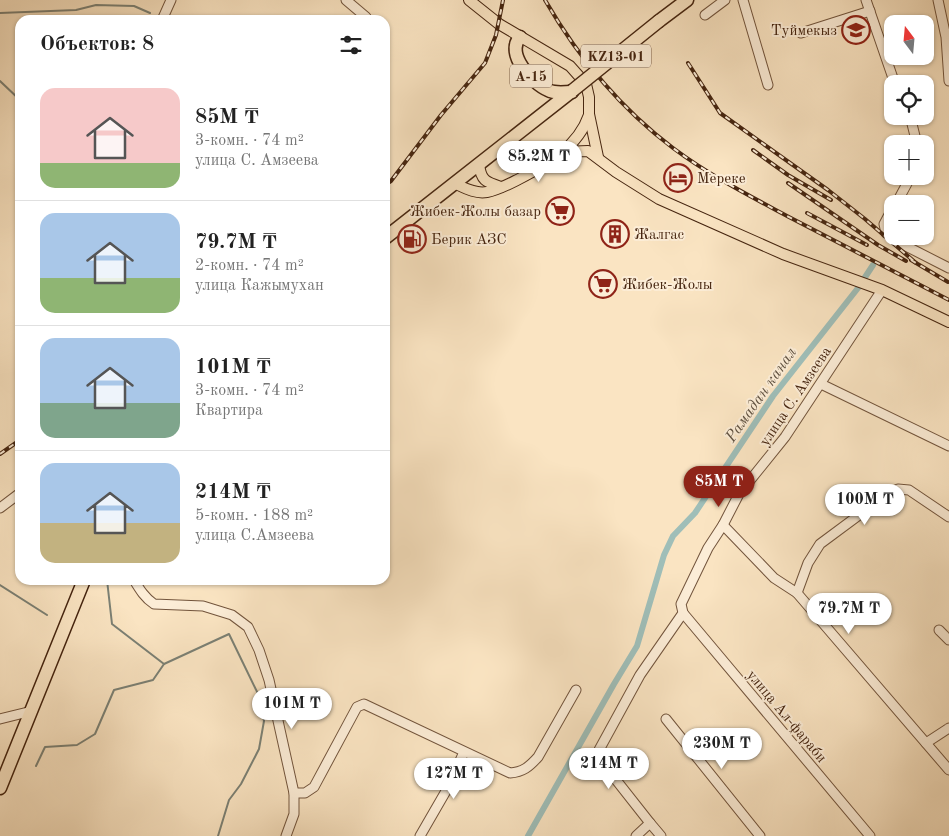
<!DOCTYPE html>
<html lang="ru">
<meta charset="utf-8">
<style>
:root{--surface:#fff;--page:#f6f6f6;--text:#222;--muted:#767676;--line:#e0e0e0;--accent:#8f2418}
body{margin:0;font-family:"Old Standard TT",serif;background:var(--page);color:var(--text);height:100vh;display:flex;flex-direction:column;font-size:19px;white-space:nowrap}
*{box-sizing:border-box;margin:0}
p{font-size:16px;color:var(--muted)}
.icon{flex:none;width:28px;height:28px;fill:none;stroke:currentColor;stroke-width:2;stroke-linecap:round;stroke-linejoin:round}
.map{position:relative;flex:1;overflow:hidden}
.details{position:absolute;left:15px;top:15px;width:375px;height:570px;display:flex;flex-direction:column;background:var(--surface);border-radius:15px;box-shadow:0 1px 4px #0004}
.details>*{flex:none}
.needle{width:32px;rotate:344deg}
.tools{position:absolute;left:884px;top:15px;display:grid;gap:10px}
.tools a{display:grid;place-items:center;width:50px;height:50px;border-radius:10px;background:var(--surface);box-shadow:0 1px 4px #0004;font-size:25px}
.price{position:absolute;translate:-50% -42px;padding:0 11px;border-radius:18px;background:#fff;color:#222;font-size:16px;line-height:32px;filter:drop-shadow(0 1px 2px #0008)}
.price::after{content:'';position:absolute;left:50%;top:30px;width:15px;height:11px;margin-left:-8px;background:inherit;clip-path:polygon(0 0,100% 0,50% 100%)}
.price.current{background:var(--accent);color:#fff}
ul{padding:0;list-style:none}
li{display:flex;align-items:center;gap:15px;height:125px;padding:0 25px}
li+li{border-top:1px solid var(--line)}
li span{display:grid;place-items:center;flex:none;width:140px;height:100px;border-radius:15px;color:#555}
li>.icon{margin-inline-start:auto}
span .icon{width:60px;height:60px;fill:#fffc;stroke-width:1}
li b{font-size:21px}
h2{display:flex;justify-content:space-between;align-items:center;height:60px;padding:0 25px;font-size:21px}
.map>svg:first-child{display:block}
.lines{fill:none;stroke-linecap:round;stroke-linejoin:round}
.stream{stroke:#7b8074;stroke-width:2}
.canal{stroke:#9fbeb8;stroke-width:6}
.minor-casing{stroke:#72543c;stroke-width:11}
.major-casing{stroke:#45240f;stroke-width:12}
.highway-casing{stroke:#45240f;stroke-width:15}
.minor{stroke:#fcedd7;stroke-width:9}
.major{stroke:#fae4c2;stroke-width:10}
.highway{stroke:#fae4c2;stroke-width:12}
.rail-casing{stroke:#45240f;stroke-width:4}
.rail{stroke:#fcedd7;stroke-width:2;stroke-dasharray:5.5;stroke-linecap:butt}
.highway-bridge-casing{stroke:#45240f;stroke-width:15;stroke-linecap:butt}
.highway-bridge{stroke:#fae4c2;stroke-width:12}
.labels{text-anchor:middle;stroke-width:4;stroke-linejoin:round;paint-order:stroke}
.shield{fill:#fcedd7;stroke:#7c604b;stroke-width:1}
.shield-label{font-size:14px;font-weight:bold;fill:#45240f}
.poi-label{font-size:15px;fill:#45240f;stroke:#fcedd7;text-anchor:start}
.street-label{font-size:15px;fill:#45240f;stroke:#fcedd7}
.water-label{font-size:16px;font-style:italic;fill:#605242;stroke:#fcedd7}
</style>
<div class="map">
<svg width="949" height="836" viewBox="0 0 949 836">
<rect width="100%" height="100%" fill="#fae4c2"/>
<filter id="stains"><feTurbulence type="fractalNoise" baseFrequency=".004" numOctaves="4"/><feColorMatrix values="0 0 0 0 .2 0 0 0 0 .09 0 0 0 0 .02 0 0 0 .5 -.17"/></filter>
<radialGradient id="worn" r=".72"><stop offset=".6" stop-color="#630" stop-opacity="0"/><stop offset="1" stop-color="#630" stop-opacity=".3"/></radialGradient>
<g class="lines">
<g class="stream">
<path d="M0,13L76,10L96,5L134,6L150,13"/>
<path d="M0,81L20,100"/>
<path d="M107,580L112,624L164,664"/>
<path d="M0,585L47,615"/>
<path d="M36,766L45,747L77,745L95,734L114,690L153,680L164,664L229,634L261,700L264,721L259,749L241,784L229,800L218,836"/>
</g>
<path class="canal" d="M528,836L614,684L637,646L664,555L673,536L695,513L773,396L858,288L873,265"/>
<defs>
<g id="minor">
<path d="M346,0L366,17"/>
<path d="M743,0L768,85"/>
<path d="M866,0L895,84"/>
<path d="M938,0L946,37L949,81"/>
<path d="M705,15L725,0"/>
<path d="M162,20L171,0"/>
<path d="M801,33L870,11"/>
<path d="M910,116L917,144"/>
<path d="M896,204L911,176"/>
<path d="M892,209L884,224L886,233L896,241L949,268"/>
<path d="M821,384L949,446"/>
<path d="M0,508L20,493"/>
<path d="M723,525L774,578L797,593L949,770"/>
<path d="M134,580C140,590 145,598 154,604L203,606L232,615L248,627L259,650L269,680L294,793V814L286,836"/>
<path d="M797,593L808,563L820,544L882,498L898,489L909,490L949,517"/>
<path d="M683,613L870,836"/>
<path d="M939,630L949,640"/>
<path d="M0,719L32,711"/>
<path d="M666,719L760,836"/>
<path d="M926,743L949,728"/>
<path d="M294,793H305L314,787L357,707L364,704L510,773C523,772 529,767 538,757L576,690"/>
<path d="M650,823L661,836"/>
<path d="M420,836L446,791L464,752"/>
<path d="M636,836L650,823L598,757L599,750L640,675L683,613L681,604L708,548L723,525L739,494L785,437L882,290"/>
</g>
<g id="major">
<path d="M469,0L499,24L570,66L586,84L589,97V114L598,157"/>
<path d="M564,152L588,151L616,172L659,199L783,254L882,290L949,322"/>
<path d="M479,164C481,181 486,182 501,187"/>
<path d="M454,183C465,188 475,194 487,192C498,190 509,184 519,179C548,164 578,147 589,115"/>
</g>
<g id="highway">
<path d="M659,21L687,0"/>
<path d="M520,37C505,54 532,83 548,90C555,94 564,92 572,92"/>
<path d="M385,238L572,91"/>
<path d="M0,788L84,580"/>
</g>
</defs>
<use href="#minor" class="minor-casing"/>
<use href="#major" class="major-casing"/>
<use href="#highway" class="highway-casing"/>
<use href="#minor" class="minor"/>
<use href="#major" class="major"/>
<use href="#highway" class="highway"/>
<defs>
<g id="rail">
<path d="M545,0C578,57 620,108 673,148C709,175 748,195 787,216C841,244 895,272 949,300"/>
<path d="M688,63L720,113L828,190L865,219L916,263"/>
<path d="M753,150L788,175L831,200"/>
<path d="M788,183L878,245L906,261"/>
<path d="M385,185L391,181L441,115L485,63L496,35L503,0"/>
<path d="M807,213L867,245"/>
<path d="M911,260L948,282"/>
<path d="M0,454L20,440"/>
</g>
</defs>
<use href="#rail" class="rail-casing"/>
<use href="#rail" class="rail"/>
<defs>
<path id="highway-bridge" d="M572,91L659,21"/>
</defs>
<use href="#highway-bridge" class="highway-bridge-casing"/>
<use href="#highway-bridge" class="highway-bridge"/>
</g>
<defs>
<symbol id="school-ring" viewBox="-11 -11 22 22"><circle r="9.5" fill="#fcedd7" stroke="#8f2418" stroke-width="1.5"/><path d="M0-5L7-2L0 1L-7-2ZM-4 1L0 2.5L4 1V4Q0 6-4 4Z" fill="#8f2418"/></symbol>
<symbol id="hotel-ring" viewBox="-11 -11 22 22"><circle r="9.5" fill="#fcedd7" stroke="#8f2418" stroke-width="1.5"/><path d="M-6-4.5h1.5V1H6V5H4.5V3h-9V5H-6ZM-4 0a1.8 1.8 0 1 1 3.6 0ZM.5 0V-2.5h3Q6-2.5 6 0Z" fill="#8f2418"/></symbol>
<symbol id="supermarket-ring" viewBox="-11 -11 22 22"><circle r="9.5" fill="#fcedd7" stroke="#8f2418" stroke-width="1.5"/><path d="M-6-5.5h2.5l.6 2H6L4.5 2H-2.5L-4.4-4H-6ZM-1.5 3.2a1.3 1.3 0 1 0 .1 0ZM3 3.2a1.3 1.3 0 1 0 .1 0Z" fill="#8f2418"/></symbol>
<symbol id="building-ring" viewBox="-11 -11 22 22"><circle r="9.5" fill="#fcedd7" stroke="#8f2418" stroke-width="1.5"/><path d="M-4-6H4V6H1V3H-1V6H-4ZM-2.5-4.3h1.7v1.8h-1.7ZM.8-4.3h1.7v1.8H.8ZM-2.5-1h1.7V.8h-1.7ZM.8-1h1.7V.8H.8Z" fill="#8f2418"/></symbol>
<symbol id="fuel-ring" viewBox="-11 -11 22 22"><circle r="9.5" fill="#fcedd7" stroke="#8f2418" stroke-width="1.5"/><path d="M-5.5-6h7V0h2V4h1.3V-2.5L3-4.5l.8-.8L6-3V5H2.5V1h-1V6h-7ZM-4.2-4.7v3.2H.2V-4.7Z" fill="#8f2418"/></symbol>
</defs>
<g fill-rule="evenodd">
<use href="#school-ring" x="840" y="14" width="32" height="32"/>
<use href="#hotel-ring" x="662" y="162" width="32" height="32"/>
<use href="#supermarket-ring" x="544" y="195" width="32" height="32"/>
<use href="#building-ring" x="599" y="218" width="32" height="32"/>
<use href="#fuel-ring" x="396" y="223" width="32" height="32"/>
<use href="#supermarket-ring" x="587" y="268" width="32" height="32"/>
</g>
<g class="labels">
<g class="shield">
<rect x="581" y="44.5" width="70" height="23" rx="4"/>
<rect x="510" y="64.5" width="42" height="23" rx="4"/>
</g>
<g class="shield-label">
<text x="616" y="61">KZ13-01</text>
<text x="531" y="81">A-15</text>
</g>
<g class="poi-label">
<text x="837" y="35" text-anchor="end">Туймекыз</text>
<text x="697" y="183">Мереке</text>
<text x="541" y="216" text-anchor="end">Жибек-Жолы базар</text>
<text x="634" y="239">Жалгас</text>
<text x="431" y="244">Берик АЗС</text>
<text x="622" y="289">Жибек-Жолы</text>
</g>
<g class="street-label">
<text transform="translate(795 396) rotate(-56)" y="5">улица С. Амзеева</text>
<text transform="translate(787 716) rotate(50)" y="5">улица Ал-фараби</text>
</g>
<g class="water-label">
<text transform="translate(760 394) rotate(-55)" y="6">Рамадан канал</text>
</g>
</g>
<rect width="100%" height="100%" filter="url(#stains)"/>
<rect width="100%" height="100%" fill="url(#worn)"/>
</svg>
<div class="tools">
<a><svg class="needle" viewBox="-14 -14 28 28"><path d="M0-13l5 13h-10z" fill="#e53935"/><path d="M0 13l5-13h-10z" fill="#767676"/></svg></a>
<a><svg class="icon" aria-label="locate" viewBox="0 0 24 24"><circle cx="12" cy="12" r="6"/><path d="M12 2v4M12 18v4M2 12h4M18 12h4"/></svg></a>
<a>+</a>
<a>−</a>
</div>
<b class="price" style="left:539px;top:183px">85.2M ₸</b>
<b class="price current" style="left:719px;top:508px">85M ₸</b>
<b class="price" style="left:865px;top:526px">100M ₸</b>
<b class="price" style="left:849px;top:635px">79.7M ₸</b>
<b class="price" style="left:292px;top:730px">101M ₸</b>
<b class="price" style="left:722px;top:770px">230M ₸</b>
<b class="price" style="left:609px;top:790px">214M ₸</b>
<b class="price" style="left:454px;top:800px">127M ₸</b>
<section class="details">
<h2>Объектов: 8<svg class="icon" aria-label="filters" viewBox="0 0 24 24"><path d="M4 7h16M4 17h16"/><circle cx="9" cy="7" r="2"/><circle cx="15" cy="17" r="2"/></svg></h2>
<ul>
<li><span style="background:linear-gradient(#f6c9c9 75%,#8fb573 0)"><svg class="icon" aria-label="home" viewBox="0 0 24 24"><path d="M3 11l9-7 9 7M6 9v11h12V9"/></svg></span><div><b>85M ₸</b><p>3-комн. · 74 m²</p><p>улица С. Амзеева</p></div></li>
<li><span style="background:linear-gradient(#a9c7e8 65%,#8fb573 0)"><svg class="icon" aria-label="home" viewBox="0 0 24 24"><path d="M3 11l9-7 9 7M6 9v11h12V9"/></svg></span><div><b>79.7M ₸</b><p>2-комн. · 74 m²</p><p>улица Кажымухан</p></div></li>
<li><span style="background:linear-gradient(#a9c7e8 65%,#7fa58c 0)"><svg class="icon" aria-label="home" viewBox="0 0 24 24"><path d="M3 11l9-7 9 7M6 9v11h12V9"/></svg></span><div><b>101M ₸</b><p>3-комн. · 74 m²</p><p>Квартира</p></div></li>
<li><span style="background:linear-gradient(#a9c7e8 60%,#c2b280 0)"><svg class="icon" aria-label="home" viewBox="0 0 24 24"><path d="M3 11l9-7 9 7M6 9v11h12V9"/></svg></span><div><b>214M ₸</b><p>5-комн. · 188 m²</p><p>улица С.Амзеева</p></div></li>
</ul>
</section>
</div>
